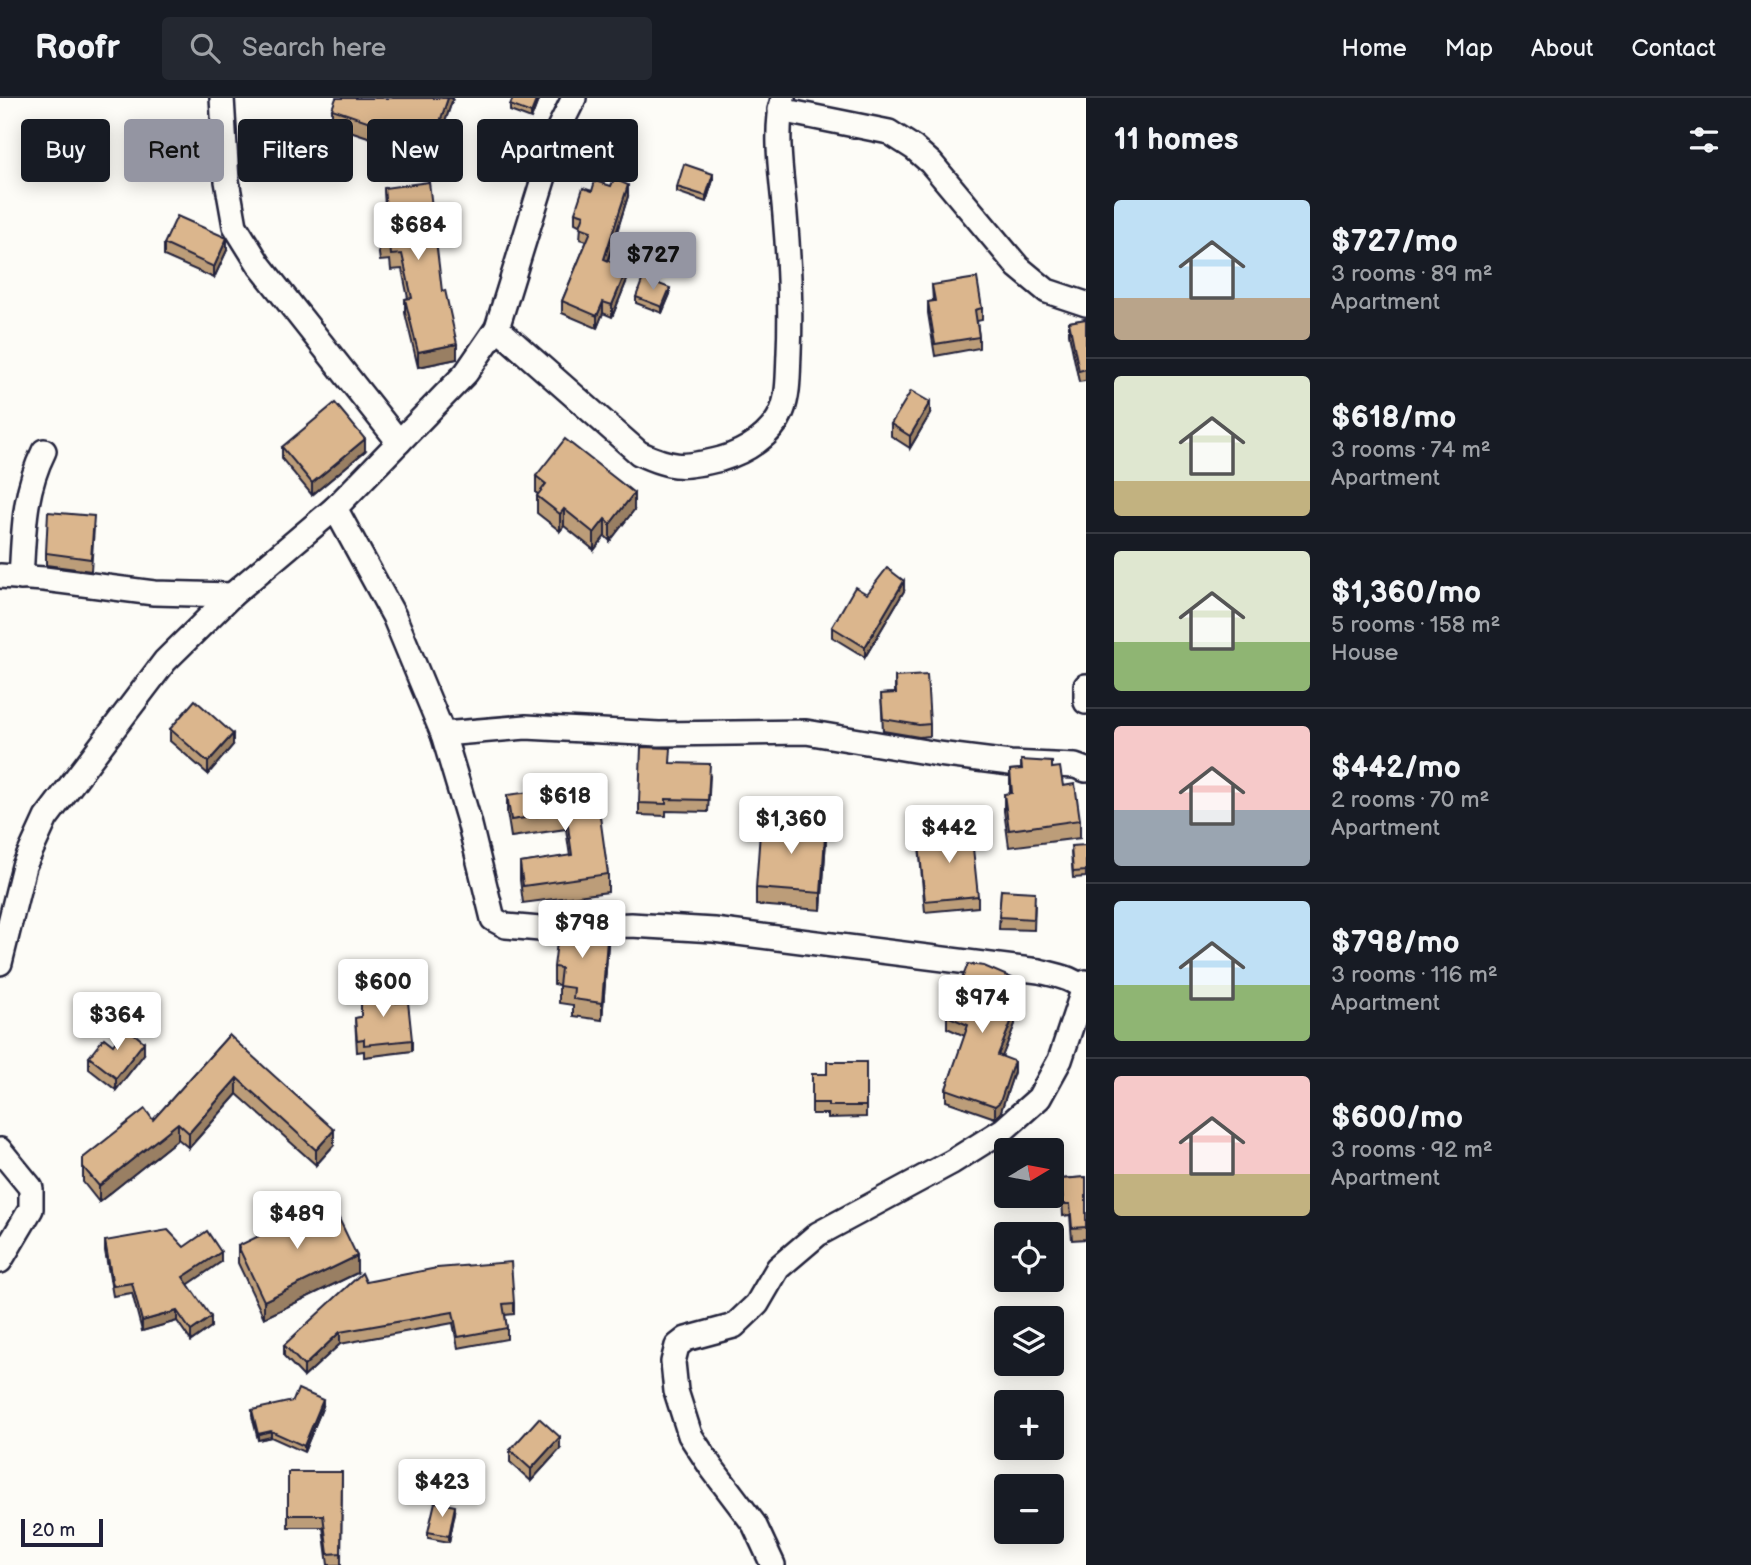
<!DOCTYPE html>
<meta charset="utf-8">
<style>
:root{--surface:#171b24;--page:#242831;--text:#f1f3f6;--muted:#9ea1a6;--line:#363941;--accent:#9495a2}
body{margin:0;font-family:"Balsamiq Sans",sans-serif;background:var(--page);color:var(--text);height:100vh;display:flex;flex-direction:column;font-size:26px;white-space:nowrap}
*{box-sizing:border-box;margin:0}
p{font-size:23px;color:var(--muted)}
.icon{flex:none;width:38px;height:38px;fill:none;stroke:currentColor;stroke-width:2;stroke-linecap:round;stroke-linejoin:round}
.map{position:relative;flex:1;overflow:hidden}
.drawer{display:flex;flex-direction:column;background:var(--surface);width:665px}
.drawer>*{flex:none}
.guide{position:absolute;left:21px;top:21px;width:665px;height:63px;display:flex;gap:14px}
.needle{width:46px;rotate:80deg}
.buttons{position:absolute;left:994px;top:1040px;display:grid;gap:14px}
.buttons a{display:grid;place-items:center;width:70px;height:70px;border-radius:7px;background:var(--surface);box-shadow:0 4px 18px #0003;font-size:35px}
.scale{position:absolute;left:21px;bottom:18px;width:82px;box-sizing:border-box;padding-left:7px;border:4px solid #22223b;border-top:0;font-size:19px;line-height:24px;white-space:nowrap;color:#22223b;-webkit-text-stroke:5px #fdfcf7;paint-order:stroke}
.price{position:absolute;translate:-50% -60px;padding:0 16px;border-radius:7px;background:#fff;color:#222;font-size:23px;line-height:46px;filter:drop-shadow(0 2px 4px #0008)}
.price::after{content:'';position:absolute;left:50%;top:42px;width:21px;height:16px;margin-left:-10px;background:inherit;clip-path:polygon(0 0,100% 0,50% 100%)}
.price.on{background:var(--accent);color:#111}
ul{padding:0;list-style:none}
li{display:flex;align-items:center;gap:21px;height:175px;padding:0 28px}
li+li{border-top:2px solid var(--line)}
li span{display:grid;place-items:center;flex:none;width:196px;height:140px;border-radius:7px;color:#555}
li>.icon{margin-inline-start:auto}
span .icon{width:84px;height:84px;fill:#fffc;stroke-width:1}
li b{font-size:30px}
h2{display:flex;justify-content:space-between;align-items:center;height:84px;padding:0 28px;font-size:30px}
.chip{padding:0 24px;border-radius:7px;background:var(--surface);box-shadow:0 4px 18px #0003;font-size:24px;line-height:63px}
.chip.on{background:var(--accent);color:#111}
header{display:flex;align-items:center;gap:42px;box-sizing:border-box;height:98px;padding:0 35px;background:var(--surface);border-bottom:2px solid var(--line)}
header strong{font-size:33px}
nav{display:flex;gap:38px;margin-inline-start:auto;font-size:24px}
.search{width:490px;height:63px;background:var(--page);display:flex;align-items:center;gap:18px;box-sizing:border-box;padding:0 24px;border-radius:7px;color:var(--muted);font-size:26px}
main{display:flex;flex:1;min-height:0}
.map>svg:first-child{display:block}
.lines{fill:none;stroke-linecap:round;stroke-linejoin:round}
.street-casing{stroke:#22223b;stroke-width:28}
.street{stroke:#fdfcf7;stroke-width:23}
.wall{fill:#bc9d79;stroke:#22223b;stroke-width:2}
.shaded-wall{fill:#997f63;stroke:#22223b;stroke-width:2}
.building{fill:#dbb68d;stroke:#22223b;stroke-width:2}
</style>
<header>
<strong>Roofr</strong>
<div class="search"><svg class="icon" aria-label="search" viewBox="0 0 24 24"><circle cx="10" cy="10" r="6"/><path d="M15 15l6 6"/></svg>Search here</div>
<nav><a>Home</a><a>Map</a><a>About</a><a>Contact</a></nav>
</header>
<main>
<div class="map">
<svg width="1086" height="1467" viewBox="0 0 1086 1467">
<rect width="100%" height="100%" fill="#fdfcf7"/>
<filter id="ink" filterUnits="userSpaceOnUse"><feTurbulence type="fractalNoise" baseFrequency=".0143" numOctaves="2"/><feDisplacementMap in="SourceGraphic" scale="14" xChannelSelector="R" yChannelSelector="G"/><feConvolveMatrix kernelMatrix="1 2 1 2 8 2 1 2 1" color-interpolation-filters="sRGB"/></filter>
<g filter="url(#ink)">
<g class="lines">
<defs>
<g id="street">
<path d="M222,0L227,83L235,128L260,168L399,344"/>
<path d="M780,12L889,34L914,50L931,65L1018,169L1047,193L1086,206"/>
<path d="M497,230L639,355C673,371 684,370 721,361C745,354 772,338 782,313C789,296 788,274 789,255C791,209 789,163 785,117C782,80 774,37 783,0"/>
<path d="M335,410L394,518L443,636L469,723L493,821L506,828L540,831L631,827L714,832L1039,873C1055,877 1077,880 1086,895"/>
<path d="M0,478L44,481L154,495L232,497"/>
<path d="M21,480C24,434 23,395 44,353"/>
<path d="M1086,588V604"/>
<path d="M443,636L526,629L659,636L806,634L938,656L1010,665L1075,668L1086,672"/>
<path d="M0,865L24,768L46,720L165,563L232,497L335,410L466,275L497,230L559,30L574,0"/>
<path d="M0,1052L31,1090V1111L0,1163"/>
<path d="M773,1467L754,1426L711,1369L690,1337L676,1293L673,1264L677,1248L686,1241L734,1228L757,1206L778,1170L818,1136L952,1064L1003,1032L1039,1000L1060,962L1086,884"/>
</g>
</defs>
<use href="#street" class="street-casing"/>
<use href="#street" class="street"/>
</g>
<g class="wall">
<path d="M453,0L427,78L376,61L377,42L332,27V11Z"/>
<path d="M539,0L531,21L510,13V7Z"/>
<path d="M713,82L706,104L677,94V89Z"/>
<path d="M384,90L442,193L457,261L418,269L405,215V201L408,200L402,171L391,172L390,162L380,163L375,127V112L385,111Z"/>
<path d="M592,93L628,98L608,163L627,182L612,219L603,215L597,230L562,215V203L587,143L580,141L581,128L575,125V114Z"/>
<path d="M164,146L227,152L214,180L164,158Z"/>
<path d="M932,187L982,210V222L977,223L979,239V250L935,258L928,215V204L933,203Z"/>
<path d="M670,196L662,215L636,205V199Z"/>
<path d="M1086,221V283L1079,284L1069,236V224Z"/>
<path d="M930,316L910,350L891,338V326Z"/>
<path d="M282,349L365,353L312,397L282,361Z"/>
<path d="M536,378L634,412L610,443L605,438L594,452L564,428L560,433L537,415V398L538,396L536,395Z"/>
<path d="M94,430L91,473L46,467V455Z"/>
<path d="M904,493L865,559L832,539V529L867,496Z"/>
<path d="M895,579L930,626V638L919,639L883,633L881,596L895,595Z"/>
<path d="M170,631L233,647L208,676L170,643Z"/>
<path d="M1021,662L1052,670L1063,688L1080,722V740L1009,749L1004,713V696L1010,695V672L1021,671Z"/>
<path d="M710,678L708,714L666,713V718L639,717V705Z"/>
<path d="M507,697L594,704L608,776V794L523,805L520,782V765L570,758L566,731L511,739L507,714Z"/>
<path d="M927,733L978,798V809L925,814L919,747L927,746Z"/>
<path d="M826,742L821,812L756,807V790Z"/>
<path d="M1086,747V779L1073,780L1071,754Z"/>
<path d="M1001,792L1035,805L1034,832L999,831Z"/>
<path d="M608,846L602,922L573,918V907L559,905V887L554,886V869Z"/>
<path d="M1012,892L1005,910L1015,926L1002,958L1014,974L1000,1016L995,1020L946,1003V991L965,938L947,930V918Z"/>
<path d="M396,905L412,942V953L364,959V953L357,954L355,920L361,919Z"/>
<path d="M229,937L334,1047L316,1067L237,996L189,1050L178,1041L99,1104L83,1084V1060L153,1022Z"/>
<path d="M113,947L144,956L116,992L89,971V959Z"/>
<path d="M866,964V1019L828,1020V1016H812V976H827Z"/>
<path d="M1086,1079V1141L1072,1142L1070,1117L1063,1118L1061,1081Z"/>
<path d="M105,1143L184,1149L221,1164L188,1186L211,1229L191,1243L177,1223L142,1233L132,1195L113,1198L105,1153Z"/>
<path d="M238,1148L357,1175L264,1220L238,1165Z"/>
<path d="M366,1184L514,1205V1216L505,1217L507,1230V1241L458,1250L453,1225L340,1246L304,1279L284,1258V1247Z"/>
<path d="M323,1308L304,1354L271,1339L258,1342L252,1318V1312Z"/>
<path d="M560,1351L531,1383L510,1364V1352Z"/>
<path d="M288,1374H342L341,1467H328L323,1429H288Z"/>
<path d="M455,1414L449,1444L428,1440V1434Z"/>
</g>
<g class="shaded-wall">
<path d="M448,0H453L427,78V62Z"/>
<path d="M537,0H539L531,21V15Z"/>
<path d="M713,76V82L706,104V98Z"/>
<path d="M628,87V98L604,173V161Z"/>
<path d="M227,140V152L214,180V169Z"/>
<path d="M627,171V182L612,219V207Z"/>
<path d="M670,190V196L662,215V209Z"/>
<path d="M603,204V215L597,230V218Z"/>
<path d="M457,246V261L418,269V254Z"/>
<path d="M930,304V316L910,350V338Z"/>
<path d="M365,341V353L312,397V385Z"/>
<path d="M634,395V412L610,443V426Z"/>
<path d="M564,411V428L560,433V416Z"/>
<path d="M605,421V438L594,452V435Z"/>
<path d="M904,483V493L865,559V549Z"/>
<path d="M233,636V647L208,676V664Z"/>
<path d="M826,725V742L821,812V795Z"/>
<path d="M608,829V846L602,922V905Z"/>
<path d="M1012,880V892L1001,920V908Z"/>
<path d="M1015,914V926L998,969V957Z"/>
<path d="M144,944V956L116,992V980Z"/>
<path d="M1014,963V974L1000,1016L995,1020V1008Z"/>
<path d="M237,980V996L189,1050V1035Z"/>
<path d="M178,1025V1041L99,1104V1088Z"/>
<path d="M334,1032V1047L316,1067V1052Z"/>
<path d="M221,1154V1164L183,1190V1179Z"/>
<path d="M357,1158V1175L264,1220V1203Z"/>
<path d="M177,1213V1223L142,1233V1223Z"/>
<path d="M211,1219V1229L191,1243V1233Z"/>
<path d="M340,1234V1246L304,1279V1268Z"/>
<path d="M323,1302V1308L304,1354V1348Z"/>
<path d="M271,1333V1339L258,1342V1336Z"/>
<path d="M560,1339V1351L531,1383V1371Z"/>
<path d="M455,1408V1414L449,1444V1438Z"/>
</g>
<g class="building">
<path d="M336,0H448L427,62L376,45L382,28L332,11Z"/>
<path d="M513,0H537L531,15L510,7Z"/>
<path d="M684,66L713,76L706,98L677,89Z"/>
<path d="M614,81L628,87L604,161L627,171L612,207L603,204L597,218L562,203L591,133L580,129L584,117L575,114L583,90L592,93L595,83L611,88Z"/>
<path d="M429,84L442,193L445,192L457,246L418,254L405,201L412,200L402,156L391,157L390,147L380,148L375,112L386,111L384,90Z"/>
<path d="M177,118L227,140L214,169L164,146Z"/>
<path d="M643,180L670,190L662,209L636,199Z"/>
<path d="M977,180L982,210L975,212L979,239L935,246L928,204L935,203L932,187Z"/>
<path d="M1086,221V271L1079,273L1069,224Z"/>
<path d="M911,293L930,304L910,338L891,326Z"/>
<path d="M335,305L365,341L312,385L282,349Z"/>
<path d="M565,341L634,395L610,426L605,421L594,435L564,411L560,416L537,398L546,386L536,378Z"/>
<path d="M48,414L94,418L91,461L46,455Z"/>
<path d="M887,470L904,483L865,549L832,529L855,489L867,496Z"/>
<path d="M927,577L930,626L919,627L883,621L881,596L896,595L895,579Z"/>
<path d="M195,602L233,636L208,664L170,631Z"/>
<path d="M641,649L671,650L670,665L710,666L708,702L666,701V706L639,705Z"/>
<path d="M1021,662L1052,664V670L1060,669L1063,688L1075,686L1080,722L1009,732L1004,696L1012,695L1010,672L1022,671Z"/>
<path d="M591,686L594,704H598L608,776L523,788L520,765L572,757L566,714L511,722L507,697Z"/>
<path d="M761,720L826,725L821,795L756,790Z"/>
<path d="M955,731V732L971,731L978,798L925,803L919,747L928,746L927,733Z"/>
<path d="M1086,747V773L1073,774L1071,748Z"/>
<path d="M1001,792L1035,794L1034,821L999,819Z"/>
<path d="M585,826L608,829L602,905L573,901L574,890L559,888L561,870L554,869L559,827Z"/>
<path d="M968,866L984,868L1012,880L1001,908L1015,914L998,957L1014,963L1000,1004L995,1008L946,991L968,927L947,918Z"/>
<path d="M394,891L396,905L408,904L412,942L364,947V941L357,942L355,920L361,919V895Z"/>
<path d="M126,929L144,944L116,980L89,959L104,940L113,947Z"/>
<path d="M229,937L334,1032L316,1052L237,980L189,1035L178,1025L99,1088L83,1069V1060L145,1011L153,1022Z"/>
<path d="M827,964H866V1008H828V1005H812V976H827Z"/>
<path d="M1086,1079V1129L1072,1130L1070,1106H1063L1061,1081Z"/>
<path d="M331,1104L357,1158L264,1203L238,1148Z"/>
<path d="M168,1132L184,1149L207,1133L221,1154L183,1179L211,1219L191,1233L177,1213L142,1223L132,1185L113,1188L105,1143Z"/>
<path d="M511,1164L514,1205L503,1206L507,1230L458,1239L453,1214L340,1234L304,1268L284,1247L362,1175L366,1184L437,1170Z"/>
<path d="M298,1291L323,1302L304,1348L271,1333L258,1336L252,1312L293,1303Z"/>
<path d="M539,1320L560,1339L531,1371L510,1352Z"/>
<path d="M288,1374H342L341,1455L328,1456L323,1417H288Z"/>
<path d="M435,1404L455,1408L449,1438L428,1434Z"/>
</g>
</g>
</svg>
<div class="buttons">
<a><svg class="needle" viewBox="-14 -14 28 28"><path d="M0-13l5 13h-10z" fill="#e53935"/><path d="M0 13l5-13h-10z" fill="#9ea1a6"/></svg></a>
<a><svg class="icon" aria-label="locate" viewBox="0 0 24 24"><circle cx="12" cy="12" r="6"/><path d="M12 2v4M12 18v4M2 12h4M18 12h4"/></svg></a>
<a><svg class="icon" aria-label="layers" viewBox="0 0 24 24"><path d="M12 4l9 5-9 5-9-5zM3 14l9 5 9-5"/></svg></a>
<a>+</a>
<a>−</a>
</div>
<div class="scale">20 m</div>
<b class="price" style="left:418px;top:164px">$684</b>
<b class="price on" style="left:653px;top:194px">$727</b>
<b class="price" style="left:565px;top:735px">$618</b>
<b class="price" style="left:791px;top:758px">$1,360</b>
<b class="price" style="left:949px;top:767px">$442</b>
<b class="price" style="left:582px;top:862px">$798</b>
<b class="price" style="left:383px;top:921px">$600</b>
<b class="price" style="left:982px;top:937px">$974</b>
<b class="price" style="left:117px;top:954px">$364</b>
<b class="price" style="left:297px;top:1153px">$489</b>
<b class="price" style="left:442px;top:1421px">$423</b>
<div class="guide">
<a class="chip">Buy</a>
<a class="chip on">Rent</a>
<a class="chip">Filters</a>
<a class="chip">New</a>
<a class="chip">Apartment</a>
</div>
</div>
<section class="drawer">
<h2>11 homes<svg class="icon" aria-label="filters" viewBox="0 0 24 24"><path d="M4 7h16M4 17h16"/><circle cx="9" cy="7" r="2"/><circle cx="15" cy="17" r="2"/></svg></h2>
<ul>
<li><span style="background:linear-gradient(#bfe0f5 70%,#b9a48a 0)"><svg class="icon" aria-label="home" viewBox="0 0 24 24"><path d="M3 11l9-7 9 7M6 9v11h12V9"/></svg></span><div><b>$727/mo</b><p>3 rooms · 89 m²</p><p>Apartment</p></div></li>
<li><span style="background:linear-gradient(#dfe7d0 75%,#c2b280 0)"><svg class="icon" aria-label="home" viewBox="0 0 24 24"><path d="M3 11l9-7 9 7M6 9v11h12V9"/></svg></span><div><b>$618/mo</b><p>3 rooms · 74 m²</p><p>Apartment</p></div></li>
<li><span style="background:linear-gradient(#dfe7d0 65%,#8fb573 0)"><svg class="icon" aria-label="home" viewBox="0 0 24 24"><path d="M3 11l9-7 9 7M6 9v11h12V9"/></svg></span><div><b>$1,360/mo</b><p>5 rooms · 158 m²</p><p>House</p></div></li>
<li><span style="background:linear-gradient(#f6c9c9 60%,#9aa5b1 0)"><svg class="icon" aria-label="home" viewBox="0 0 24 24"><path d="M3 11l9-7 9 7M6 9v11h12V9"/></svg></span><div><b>$442/mo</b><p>2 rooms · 70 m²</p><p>Apartment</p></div></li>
<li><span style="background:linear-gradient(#bfe0f5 60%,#8fb573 0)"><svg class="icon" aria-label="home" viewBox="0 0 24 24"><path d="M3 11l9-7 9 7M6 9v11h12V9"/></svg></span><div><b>$798/mo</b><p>3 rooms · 116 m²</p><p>Apartment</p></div></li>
<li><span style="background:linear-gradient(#f6c9c9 70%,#c2b280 0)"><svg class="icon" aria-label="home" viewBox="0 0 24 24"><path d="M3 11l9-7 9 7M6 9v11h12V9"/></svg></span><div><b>$600/mo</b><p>3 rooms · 92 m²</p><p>Apartment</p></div></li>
</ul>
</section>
</main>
